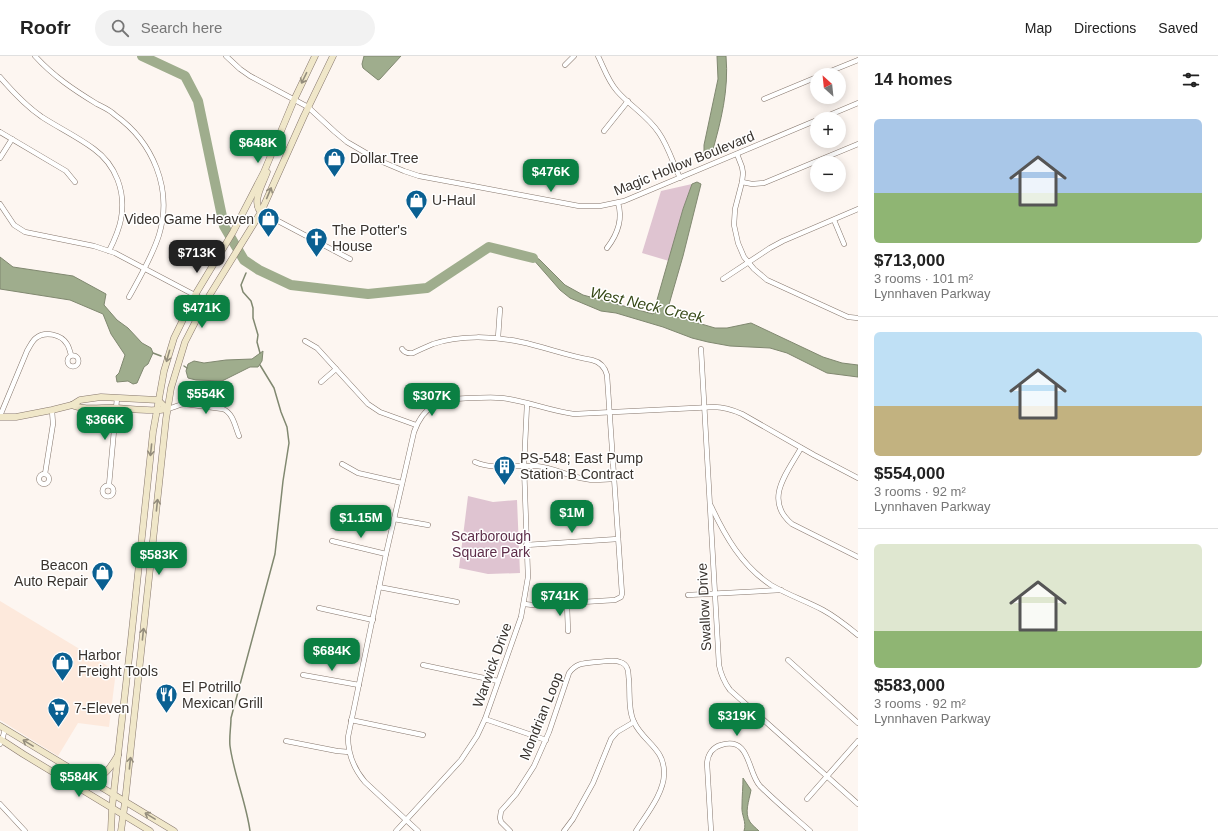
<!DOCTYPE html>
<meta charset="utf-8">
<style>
:root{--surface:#fff;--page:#f2f2f2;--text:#222;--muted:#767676;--line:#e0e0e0;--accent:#0b8043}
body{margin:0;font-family:Arial,sans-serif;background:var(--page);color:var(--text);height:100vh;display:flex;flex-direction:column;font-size:15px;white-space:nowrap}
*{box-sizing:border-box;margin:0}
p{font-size:13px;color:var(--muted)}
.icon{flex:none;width:22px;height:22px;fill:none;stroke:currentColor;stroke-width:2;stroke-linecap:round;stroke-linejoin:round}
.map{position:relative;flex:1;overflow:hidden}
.details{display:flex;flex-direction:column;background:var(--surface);width:360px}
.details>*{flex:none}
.needle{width:26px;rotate:333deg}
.buttons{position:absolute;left:810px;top:12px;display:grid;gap:8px}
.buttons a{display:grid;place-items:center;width:36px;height:36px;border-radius:50%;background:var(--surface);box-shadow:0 2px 10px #0003;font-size:20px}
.price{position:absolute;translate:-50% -34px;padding:0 9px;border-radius:8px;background:var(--accent);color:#fff;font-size:13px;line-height:26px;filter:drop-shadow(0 1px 2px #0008)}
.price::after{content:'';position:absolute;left:50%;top:24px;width:12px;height:9px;margin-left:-6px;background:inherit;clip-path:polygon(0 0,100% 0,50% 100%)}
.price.selected{background:#222;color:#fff}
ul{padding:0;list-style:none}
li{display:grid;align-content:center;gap:8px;height:212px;padding:0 16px}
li+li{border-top:1px solid var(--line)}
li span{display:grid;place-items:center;height:124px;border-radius:6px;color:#555}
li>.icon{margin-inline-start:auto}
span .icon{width:72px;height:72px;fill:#fffc;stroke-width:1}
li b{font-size:17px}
h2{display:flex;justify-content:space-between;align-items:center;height:48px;padding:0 16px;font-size:17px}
header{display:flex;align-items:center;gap:24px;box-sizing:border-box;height:56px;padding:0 20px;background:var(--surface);border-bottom:1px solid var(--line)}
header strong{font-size:19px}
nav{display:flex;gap:22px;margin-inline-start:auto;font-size:14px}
.search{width:280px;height:36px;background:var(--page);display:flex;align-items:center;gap:10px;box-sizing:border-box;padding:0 14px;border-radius:22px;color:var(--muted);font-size:15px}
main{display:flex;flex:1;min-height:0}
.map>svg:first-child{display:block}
.built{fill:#fde9dc}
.green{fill:#dfc4d1}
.water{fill:#9fad8d;stroke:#808870}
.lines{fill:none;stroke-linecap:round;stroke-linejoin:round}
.stream{stroke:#808870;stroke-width:1.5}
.river{stroke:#9fad8d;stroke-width:10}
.street-casing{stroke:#86776d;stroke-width:5.5}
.secondary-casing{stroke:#86776d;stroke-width:7}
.street{stroke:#fff;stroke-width:4.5}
.secondary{stroke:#f0e7c9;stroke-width:6}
.oneway{stroke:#948d7c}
.labels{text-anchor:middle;stroke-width:3;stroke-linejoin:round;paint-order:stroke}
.poi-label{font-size:14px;fill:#39332e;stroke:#fff;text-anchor:start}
.street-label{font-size:14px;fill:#39332e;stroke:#fff}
.park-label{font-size:14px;fill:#5d2e49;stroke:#fff}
.water-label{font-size:15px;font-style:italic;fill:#344614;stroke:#fff}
</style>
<header>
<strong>Roofr</strong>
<div class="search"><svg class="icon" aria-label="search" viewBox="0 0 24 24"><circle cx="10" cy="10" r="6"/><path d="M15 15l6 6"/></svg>Search here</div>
<nav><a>Map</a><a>Directions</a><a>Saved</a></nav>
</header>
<main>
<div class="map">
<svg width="858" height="775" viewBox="0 0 858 775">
<rect width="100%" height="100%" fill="#fdf6f1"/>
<path class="built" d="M0,545L116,615L109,671L78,667L58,700L0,664Z"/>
<g class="green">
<path d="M692,128L683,153L669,205L642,197L661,135Z"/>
<path d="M468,440L493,446L517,444L520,517L488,518L459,512Z"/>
</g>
<g class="water">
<path d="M364,0H401L380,23L378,24L363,12L362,8Z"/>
<path d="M717,0H726C729,34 721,65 712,97L705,100L704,98V89L718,23Z"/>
<path d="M697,126L701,128L683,200L666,259L681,262L715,272H727L751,267L823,301L842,307L858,309V321L827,317L787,297L770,292L730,290L708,286L692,282L663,271L616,257L601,255L570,242L560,234L532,202L536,201L540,204L565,229L583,239L653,258L683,153L692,128Z"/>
<path d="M0,201L13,211L73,220L106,238L104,249L117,264L128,272L142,287L151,292L153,297L148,308L144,311L137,327L133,328L128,325L117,326L116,320L119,317L125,299L111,278L103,258L70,244L0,233Z"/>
<path d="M263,295L262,305L258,311H250L222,325L196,324L188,322L186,315L188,308L194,305L204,307L226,304L252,303Z"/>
<path d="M743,722L751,734C749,745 744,757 750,766C752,769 756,772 759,775H744C747,766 741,759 742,750C742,740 743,731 743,722Z"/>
</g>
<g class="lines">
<g class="stream">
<path d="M246,217L241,229L243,236L251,245L253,252V262L258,279L257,286L260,297"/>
<path d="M153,297L161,300"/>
<path d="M184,310L187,312"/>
<path d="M250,775C246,746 234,719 230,690C229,681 231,671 231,662L275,498L283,425L289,387L287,371L281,356L274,332L260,309"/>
</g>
<path class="river" d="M142,0L185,20L198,45L224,170L244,204L259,214L291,229L368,238L427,232L489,191L533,202"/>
<defs>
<g id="street">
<path d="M35,0C53,20 74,34 97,48C103,51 110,54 115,59C153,86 173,133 159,179C152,201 140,221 129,241"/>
<path d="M226,0L240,13L250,20L308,51L335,76L347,86L378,104L404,115L419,120L473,130L579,150H600L624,145L817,64"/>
<path d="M598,0C604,12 608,25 617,35C630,50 648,60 659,77C668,90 673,107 680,122"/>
<path d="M565,9L574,0"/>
<path d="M821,19L858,4"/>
<path d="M0,21C12,35 26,50 42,61C59,72 78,81 94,93C116,109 126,136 121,163C119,174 114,185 109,195"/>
<path d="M764,43L817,21"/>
<path d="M820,63L858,47"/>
<path d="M604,75L628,45"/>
<path d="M0,76L66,115L75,126"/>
<path d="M737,98L742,111L743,117L742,126L735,153L734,169L738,187L744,201L754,213L767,224L848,261L858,262"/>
<path d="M0,102L12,83"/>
<path d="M742,126L752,128L764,127L858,88"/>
<path d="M0,148L14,169L25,176L94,190L115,197L206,245"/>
<path d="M261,156L350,203"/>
<path d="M834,164L844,188"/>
<path d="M607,192C617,179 623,163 618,147"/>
<path d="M723,223L770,192L783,185L858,153"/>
<path d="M498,282L500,253"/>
<path d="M305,285L317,292L368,348L380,356L416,369"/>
<path d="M402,293C405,297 408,298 413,297C419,294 426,291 433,288C460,279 493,280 521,286C545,291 568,300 592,304C600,306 605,311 607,319L622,538L621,541L615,544L533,549L524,548"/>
<path d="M701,293L719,609C721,619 724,626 730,634L858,748"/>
<circle cx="73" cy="305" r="5.5"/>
<path d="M321,326L336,313"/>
<path d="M167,353C174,352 179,348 185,348L223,353C233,357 235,370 239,380"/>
<path d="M0,360L27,295C30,290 32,285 36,282C45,275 61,278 67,288C69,291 70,295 71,299"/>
<path d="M801,392C787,417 763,444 792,468L858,501"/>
<path d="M475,406C492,414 517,409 536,410C553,411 569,421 586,423C595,425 605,423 614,423"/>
<path d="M342,408L358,417L402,427"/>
<circle cx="44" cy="423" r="5"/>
<path d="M45,418L53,368L52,354"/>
<path d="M109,429L117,342"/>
<circle cx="108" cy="435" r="5.5"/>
<path d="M711,450C725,480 742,510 771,529C788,539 806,545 823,554C836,561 847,570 858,579"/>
<path d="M394,463L428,469"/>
<path d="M332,485L386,498"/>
<path d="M526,489L618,483"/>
<path d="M379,531L457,546"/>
<path d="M688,539L781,534"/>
<path d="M567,547L568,575"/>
<path d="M319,552L373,564"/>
<path d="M788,604L858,667"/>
<path d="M423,609L498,625"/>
<path d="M303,619L359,629"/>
<path d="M485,663L546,684"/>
<path d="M351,664L423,679"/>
<path d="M286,685L337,695L349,696"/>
<path d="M0,688L2,684L5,673"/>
<path d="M807,743L858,685"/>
<path d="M0,748L25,775"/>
<path d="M396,775L461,704L477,680L485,663L521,561L528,521L524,410L527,348"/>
<path d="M418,775L365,726C354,713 348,699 348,681L386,498L414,376C424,348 441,343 469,342C480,342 491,341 502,342C527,345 550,355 574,358L714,351C725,351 733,354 742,358L814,399L858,422"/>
<path d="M510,775L501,766L500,762L501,755L516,738L534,710L549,676L569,617C576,607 584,607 596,606C603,606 613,603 620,606C623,607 626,609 627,612C629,615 628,620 629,624C630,637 628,654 634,666C643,686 665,692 664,718C664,737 646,759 636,775"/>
<path d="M564,775L573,763L593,727L611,683L617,676L634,666"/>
<path d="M711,775L707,707C708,698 713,691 721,689C751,680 747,716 760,730C776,746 793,760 810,775"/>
</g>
<g id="secondary">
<path d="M261,156C251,146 263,128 267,116"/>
<path d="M72,349C85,355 103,351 118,352C134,353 151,356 167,353"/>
<path d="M0,361H16L52,354L72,349L80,344L101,341L158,344L167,353"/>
<path d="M0,670L174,775"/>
<path d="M0,683L23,698L150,775"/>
<path d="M86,722C105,722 109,714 118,699"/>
<path d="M111,775L112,752L131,584L153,376L164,315L174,282L195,239L233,176L264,116L294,44L315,0"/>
<path d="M121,775L125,746L166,363L171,332L185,286L206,245L261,156L304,60L333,0"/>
</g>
</defs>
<use href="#street" class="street-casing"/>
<use href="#secondary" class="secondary-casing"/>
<use href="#street" class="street"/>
<use href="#secondary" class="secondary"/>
</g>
<defs><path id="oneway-shaft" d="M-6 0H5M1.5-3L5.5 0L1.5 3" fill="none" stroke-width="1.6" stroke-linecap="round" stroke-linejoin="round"/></defs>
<g class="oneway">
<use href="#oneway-shaft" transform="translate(304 22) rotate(116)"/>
<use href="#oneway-shaft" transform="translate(269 137) rotate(-67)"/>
<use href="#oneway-shaft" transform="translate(168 300) rotate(106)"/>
<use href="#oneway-shaft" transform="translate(151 394) rotate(96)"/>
<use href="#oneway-shaft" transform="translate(157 449) rotate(-84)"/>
<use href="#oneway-shaft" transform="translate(143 578) rotate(-84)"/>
<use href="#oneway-shaft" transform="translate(28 687) rotate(-149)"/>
<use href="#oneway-shaft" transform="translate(130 707) rotate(-84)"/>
<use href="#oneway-shaft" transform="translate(150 760) rotate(-149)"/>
</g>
<defs>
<symbol id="shop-pin" viewBox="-11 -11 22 30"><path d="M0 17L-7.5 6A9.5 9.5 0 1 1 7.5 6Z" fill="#0a6092" stroke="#fff"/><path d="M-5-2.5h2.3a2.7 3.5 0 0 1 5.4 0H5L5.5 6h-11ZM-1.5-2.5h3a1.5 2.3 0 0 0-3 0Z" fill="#fff"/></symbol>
<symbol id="church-pin" viewBox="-11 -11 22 30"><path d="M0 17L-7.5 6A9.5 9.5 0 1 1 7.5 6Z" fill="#0a6092" stroke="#fff"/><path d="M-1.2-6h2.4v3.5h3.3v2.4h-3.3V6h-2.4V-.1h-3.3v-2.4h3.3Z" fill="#fff"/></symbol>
<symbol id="building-pin" viewBox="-11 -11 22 30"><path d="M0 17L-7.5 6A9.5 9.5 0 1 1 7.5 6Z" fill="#0a6092" stroke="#fff"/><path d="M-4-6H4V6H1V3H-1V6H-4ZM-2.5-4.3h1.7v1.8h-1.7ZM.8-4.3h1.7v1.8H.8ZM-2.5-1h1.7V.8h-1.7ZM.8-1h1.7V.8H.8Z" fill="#fff"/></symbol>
<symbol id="restaurant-pin" viewBox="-11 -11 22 30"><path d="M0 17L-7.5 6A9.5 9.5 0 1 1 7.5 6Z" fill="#0a6092" stroke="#fff"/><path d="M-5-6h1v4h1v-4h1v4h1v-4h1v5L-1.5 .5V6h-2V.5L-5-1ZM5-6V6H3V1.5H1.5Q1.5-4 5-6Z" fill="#fff"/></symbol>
<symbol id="supermarket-pin" viewBox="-11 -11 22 30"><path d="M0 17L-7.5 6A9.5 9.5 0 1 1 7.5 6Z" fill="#0a6092" stroke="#fff"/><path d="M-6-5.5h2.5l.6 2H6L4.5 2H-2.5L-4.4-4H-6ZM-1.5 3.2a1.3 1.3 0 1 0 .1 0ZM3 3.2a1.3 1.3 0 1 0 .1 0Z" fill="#fff"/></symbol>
</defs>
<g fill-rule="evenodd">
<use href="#shop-pin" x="322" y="90" width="25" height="34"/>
<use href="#shop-pin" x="404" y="132" width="25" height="34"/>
<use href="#shop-pin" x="256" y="150" width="25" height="34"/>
<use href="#church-pin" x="304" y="170" width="25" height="34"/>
<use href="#building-pin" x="492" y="398" width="25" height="34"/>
<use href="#shop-pin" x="90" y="504" width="25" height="34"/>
<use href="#shop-pin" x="50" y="594" width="25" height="34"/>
<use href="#restaurant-pin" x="154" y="626" width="25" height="34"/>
<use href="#supermarket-pin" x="46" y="640" width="25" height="34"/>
</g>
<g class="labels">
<g class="poi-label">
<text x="350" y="107">Dollar Tree</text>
<text x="432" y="149">U-Haul</text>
<text x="254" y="168" text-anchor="end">Video Game Heaven</text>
<text x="332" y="179">The Potter's<tspan x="332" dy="16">House</tspan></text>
<text x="520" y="407">PS-548; East Pump<tspan x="520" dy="16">Station B Contract</tspan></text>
<text x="88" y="514" text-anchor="end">Beacon<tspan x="88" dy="16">Auto Repair</tspan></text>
<text x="78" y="604">Harbor<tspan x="78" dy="16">Freight Tools</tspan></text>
<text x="182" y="636">El Potrillo<tspan x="182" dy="16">Mexican Grill</tspan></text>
<text x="74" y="657">7-Eleven</text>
</g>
<g class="street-label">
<text transform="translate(684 107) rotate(-22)" y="5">Magic Hollow Boulevard</text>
<text transform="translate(704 551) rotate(-93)" y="5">Swallow Drive</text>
<text transform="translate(492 609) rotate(-70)" y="5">Warwick Drive</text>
<text transform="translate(541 660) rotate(-68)" y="5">Mondrian Loop</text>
</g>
<g class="park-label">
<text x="491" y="485">Scarborough<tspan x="491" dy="16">Square Park</tspan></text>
</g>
<g class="water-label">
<text transform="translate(647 249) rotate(13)" y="5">West Neck Creek</text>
</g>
</g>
</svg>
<div class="buttons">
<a><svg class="needle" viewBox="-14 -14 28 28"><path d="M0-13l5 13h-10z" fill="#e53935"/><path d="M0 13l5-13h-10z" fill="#767676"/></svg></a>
<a>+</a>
<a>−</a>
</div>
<b class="price" style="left:258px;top:108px">$648K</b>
<b class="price" style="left:551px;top:137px">$476K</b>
<b class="price selected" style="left:197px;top:218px">$713K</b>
<b class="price" style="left:202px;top:273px">$471K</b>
<b class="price" style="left:206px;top:359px">$554K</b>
<b class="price" style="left:432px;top:361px">$307K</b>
<b class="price" style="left:105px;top:385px">$366K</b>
<b class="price" style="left:572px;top:478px">$1M</b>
<b class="price" style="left:361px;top:483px">$1.15M</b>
<b class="price" style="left:159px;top:520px">$583K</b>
<b class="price" style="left:560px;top:561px">$741K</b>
<b class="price" style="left:332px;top:616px">$684K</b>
<b class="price" style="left:737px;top:681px">$319K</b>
<b class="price" style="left:79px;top:742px">$584K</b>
</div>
<section class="details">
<h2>14 homes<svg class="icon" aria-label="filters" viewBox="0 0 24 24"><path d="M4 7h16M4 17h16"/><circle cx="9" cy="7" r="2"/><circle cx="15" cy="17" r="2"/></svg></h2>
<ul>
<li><span style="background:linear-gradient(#a9c7e8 60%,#8fb573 0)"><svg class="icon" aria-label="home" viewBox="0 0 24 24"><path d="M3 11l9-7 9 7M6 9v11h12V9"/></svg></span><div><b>$713,000</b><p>3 rooms · 101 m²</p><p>Lynnhaven Parkway</p></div></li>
<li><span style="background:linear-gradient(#bfe0f5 60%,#c2b280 0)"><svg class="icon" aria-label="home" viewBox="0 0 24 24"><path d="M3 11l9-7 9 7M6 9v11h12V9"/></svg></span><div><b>$554,000</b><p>3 rooms · 92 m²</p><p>Lynnhaven Parkway</p></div></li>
<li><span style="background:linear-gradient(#dfe7d0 70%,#8fb573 0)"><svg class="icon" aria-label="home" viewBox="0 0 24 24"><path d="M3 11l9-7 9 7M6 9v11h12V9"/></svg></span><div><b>$583,000</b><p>3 rooms · 92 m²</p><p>Lynnhaven Parkway</p></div></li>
</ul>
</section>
</main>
